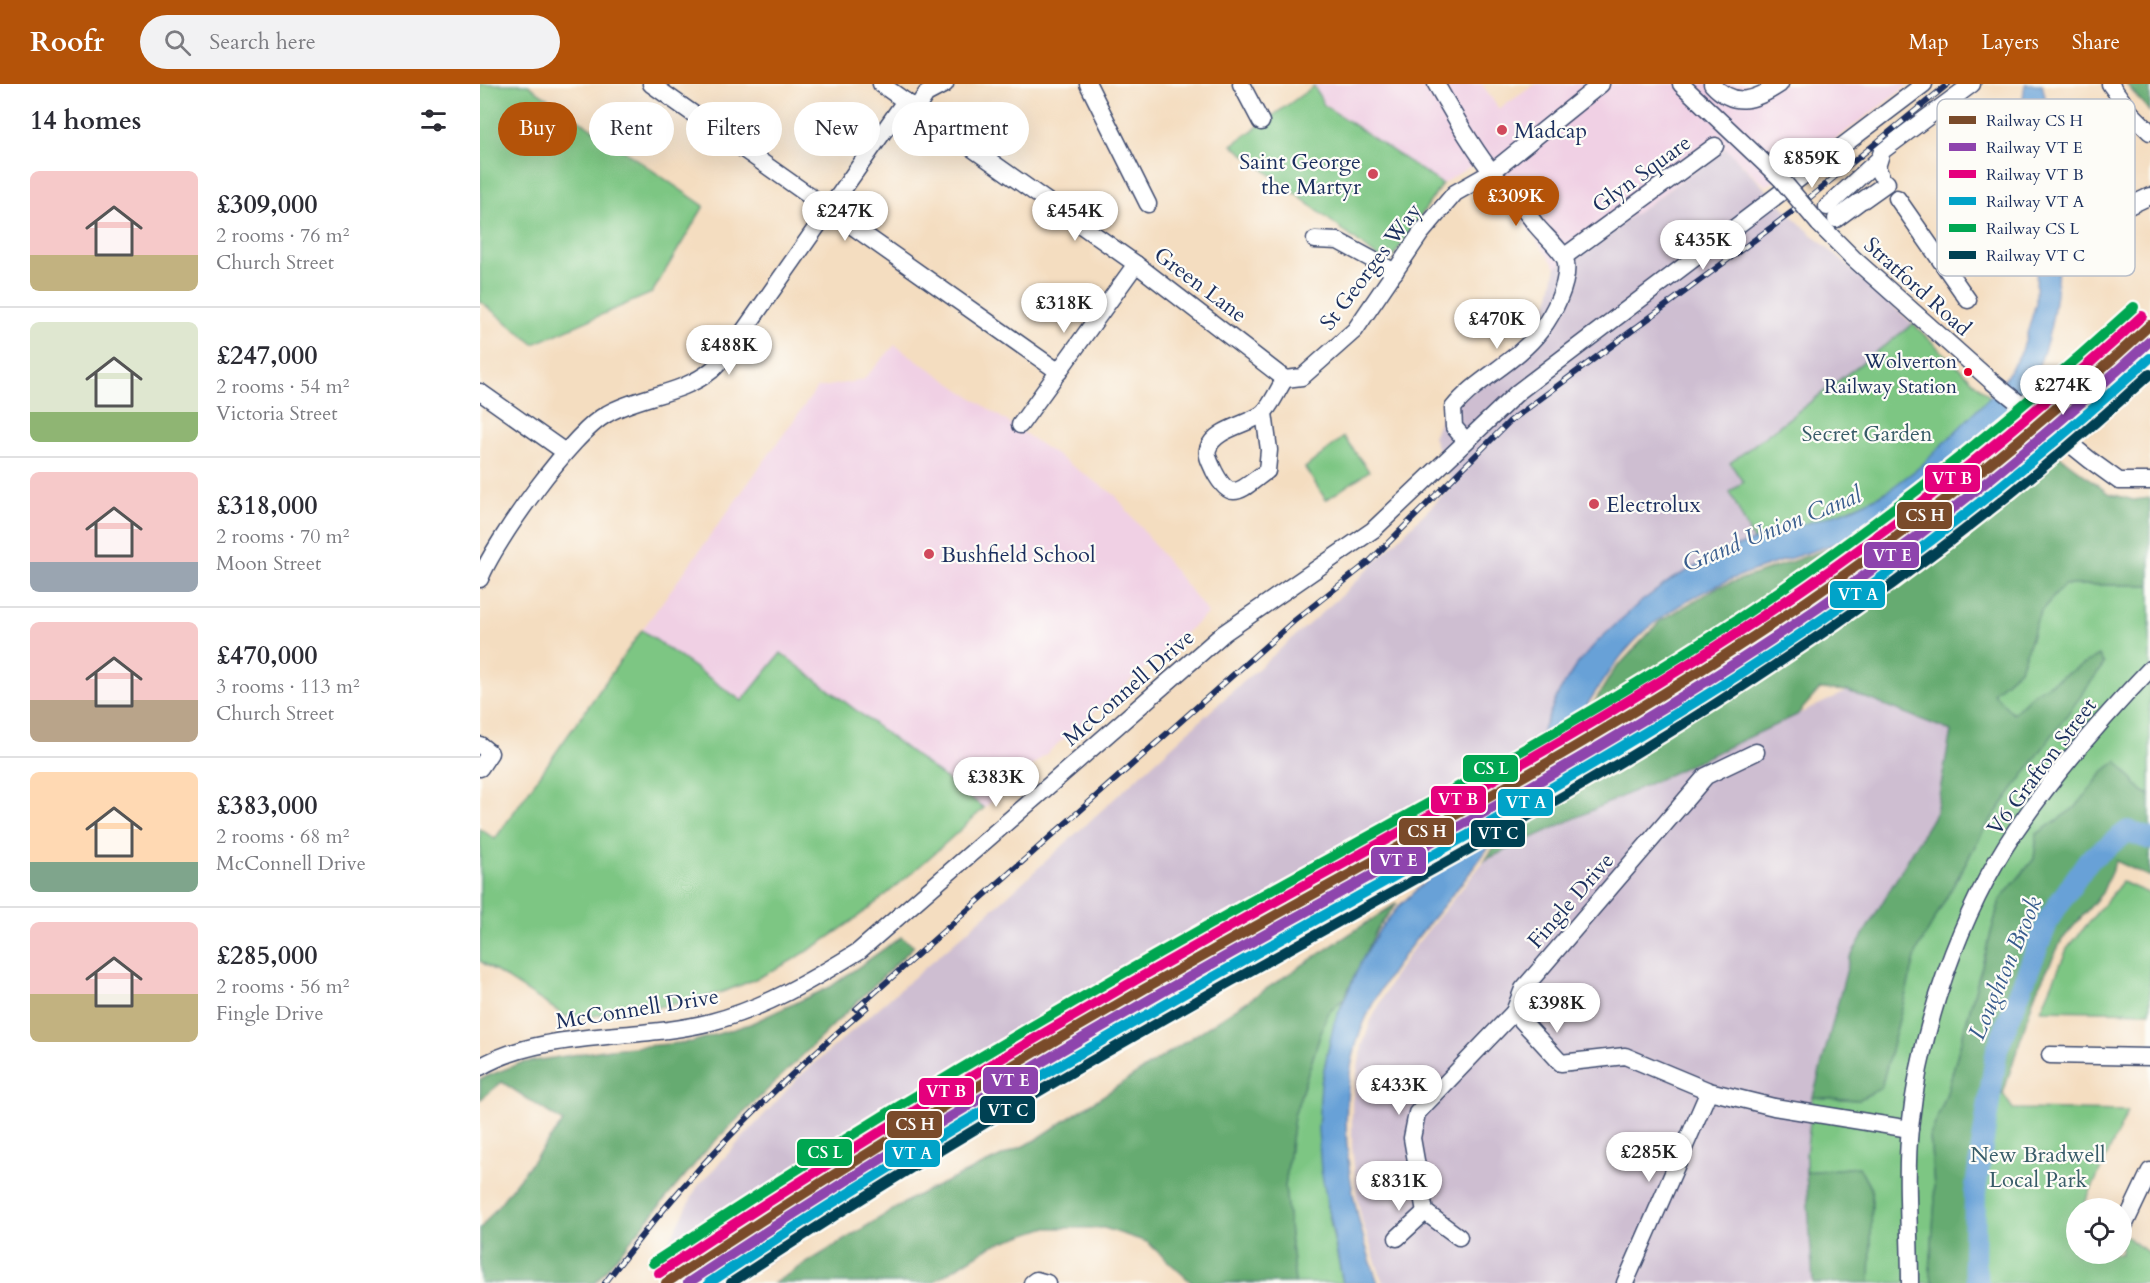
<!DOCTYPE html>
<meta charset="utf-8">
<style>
:root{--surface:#fff;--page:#f2f2f3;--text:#2b2b33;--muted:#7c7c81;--line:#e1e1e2;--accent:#b45309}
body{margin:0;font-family:Cardo,serif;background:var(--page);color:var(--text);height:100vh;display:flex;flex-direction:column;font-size:22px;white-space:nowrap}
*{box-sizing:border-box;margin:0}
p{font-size:20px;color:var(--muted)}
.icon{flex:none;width:33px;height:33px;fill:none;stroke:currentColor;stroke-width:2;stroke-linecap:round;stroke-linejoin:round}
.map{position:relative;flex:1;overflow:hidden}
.panel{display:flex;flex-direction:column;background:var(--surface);width:480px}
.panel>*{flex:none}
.top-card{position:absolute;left:18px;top:18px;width:570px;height:54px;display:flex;gap:12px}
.fabs{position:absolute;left:1586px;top:1114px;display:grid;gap:12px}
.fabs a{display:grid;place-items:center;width:66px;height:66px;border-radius:50%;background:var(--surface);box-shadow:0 6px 24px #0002;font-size:30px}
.price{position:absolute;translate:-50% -51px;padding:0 14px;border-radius:21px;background:#fff;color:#222;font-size:20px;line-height:39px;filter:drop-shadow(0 2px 3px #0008)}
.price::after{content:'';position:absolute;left:50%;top:36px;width:18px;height:14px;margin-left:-9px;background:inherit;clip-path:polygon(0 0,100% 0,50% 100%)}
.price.current{background:var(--accent);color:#fff}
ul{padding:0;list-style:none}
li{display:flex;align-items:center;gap:18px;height:150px;padding:0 30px}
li+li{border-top:2px solid var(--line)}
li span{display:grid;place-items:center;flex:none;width:168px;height:120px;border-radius:9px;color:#555}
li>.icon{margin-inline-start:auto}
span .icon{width:72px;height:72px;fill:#fffc;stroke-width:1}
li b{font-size:26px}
h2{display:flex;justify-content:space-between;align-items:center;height:72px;padding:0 30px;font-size:26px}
.tag{padding:0 21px;border-radius:27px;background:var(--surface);box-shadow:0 6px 24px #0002;font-size:21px;line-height:54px}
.tag.current{background:var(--accent);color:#fff}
header{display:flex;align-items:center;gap:36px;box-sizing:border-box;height:84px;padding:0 30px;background:var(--accent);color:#fff}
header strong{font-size:28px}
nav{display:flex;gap:33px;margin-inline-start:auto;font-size:21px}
.search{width:420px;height:54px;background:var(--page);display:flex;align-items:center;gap:15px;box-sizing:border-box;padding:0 21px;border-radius:33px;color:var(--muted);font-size:22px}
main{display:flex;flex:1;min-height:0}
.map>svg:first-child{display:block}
.built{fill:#f0d0e4}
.industrial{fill:#cebed1}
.green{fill:#7dc683;stroke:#4c7a70;stroke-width:1.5}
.forest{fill:#66ab71;stroke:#406d68;stroke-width:1.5}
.water{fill:#67a1d7;stroke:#41689a;stroke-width:1.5}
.pier{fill:#f4ddc0}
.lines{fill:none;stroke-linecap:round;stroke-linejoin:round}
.river{stroke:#67a1d7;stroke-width:22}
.minor-casing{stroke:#3c496d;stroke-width:19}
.minor{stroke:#fff;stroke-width:16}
.rail-casing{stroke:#1b2f5e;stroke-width:6}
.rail{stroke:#fdfcf7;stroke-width:4;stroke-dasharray:11;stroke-linecap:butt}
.minor-bridge-casing{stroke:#3c496d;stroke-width:19;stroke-linecap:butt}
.minor-bridge{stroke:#fff;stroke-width:16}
.rail-1-casing{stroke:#fdfcf7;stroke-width:15}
.rail-2-casing{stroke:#fdfcf7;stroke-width:15}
.rail-3-casing{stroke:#fdfcf7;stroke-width:15}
.rail-4-casing{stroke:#fdfcf7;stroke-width:15}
.rail-5-casing{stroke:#fdfcf7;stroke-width:15}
.rail-6-casing{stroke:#fdfcf7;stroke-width:15}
.rail-1{stroke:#7a4b2a;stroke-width:10}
.rail-2{stroke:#8e44ad;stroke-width:10}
.rail-3{stroke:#e5007d;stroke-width:10}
.rail-4{stroke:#01a3c8;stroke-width:10}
.rail-5{stroke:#00a651;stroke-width:10}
.rail-6{stroke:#004153;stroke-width:10}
.poi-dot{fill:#d1495b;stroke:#fdfcf7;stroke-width:2}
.bus-dot{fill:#e4002b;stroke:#fdfcf7;stroke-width:2}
.labels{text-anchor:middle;stroke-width:4.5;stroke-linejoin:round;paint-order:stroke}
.bus-label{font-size:20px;fill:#1b2f5e;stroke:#fdfcf7;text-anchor:end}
.poi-label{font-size:22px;fill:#1b2f5e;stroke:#fdfcf7;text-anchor:start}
.street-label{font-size:22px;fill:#1b2f5e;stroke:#fdfcf7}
.park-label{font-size:22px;fill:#385c69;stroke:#fdfcf7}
.water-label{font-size:24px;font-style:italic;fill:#395d8e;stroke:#fdfcf7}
.key{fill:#fdfcf7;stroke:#b9bec9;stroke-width:1.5}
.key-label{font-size:16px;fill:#1b2f5e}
.line-badge{stroke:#fdfcf7;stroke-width:2}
.badge-label{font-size:16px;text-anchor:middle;font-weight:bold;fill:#fff}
</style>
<header>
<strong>Roofr</strong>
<div class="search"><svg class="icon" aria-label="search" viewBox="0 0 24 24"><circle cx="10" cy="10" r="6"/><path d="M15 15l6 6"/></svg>Search here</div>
<nav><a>Map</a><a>Layers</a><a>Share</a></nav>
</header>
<main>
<section class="panel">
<h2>14 homes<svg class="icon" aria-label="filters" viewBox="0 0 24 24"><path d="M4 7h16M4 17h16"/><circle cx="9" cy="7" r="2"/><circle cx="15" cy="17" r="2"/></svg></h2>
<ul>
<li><span style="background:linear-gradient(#f6c9c9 70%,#c2b280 0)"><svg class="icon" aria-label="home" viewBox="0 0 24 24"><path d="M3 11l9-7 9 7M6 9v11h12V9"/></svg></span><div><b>£309,000</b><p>2 rooms · 76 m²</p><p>Church Street</p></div></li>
<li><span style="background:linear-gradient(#dfe7d0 75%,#8fb573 0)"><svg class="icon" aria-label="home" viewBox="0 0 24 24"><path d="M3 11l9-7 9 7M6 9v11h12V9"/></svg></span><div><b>£247,000</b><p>2 rooms · 54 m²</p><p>Victoria Street</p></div></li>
<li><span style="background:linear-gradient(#f6c9c9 75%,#9aa5b1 0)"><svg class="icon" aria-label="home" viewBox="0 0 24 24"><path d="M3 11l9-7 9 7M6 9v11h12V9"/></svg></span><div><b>£318,000</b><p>2 rooms · 70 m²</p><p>Moon Street</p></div></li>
<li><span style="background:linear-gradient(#f6c9c9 65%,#b9a48a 0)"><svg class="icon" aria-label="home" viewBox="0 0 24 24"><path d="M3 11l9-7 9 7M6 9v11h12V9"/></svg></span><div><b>£470,000</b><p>3 rooms · 113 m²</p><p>Church Street</p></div></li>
<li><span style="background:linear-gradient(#ffd9b3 75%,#7fa58c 0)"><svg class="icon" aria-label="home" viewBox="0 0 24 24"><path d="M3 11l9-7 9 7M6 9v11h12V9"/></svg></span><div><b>£383,000</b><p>2 rooms · 68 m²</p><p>McConnell Drive</p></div></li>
<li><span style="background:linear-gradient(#f6c9c9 60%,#c2b280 0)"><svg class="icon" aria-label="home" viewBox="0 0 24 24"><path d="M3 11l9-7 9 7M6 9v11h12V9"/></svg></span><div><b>£285,000</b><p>2 rooms · 56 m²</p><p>Fingle Drive</p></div></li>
</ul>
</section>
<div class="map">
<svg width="1670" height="1199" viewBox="0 0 1670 1199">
<rect width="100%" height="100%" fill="#fdfcf7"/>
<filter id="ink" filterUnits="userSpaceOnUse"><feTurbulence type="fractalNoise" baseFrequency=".0167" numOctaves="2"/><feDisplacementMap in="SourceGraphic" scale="12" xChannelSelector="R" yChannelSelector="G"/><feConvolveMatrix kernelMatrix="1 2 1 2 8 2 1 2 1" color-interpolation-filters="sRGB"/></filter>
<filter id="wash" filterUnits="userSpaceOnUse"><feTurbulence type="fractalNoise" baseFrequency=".008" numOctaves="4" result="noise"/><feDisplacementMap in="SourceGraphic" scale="24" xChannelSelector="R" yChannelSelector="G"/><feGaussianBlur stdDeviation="1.35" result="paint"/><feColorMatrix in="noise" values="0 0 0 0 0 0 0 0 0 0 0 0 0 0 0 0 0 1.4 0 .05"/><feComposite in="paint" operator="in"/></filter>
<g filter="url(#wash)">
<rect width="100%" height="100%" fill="#f4ddc0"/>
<g class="built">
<path d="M833,0H1002L1019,25L1056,0H1430L1310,89L1286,102L1245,64L1158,128L1076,183L999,77L962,100L844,20Z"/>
<path d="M415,261L635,411L728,529L504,724L302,569L263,617L162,546L337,304L383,296Z"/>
</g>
<g class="industrial">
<path d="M1246,64L1315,135L1433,240L1250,379L1264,398L1250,408L1273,456L1248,466L1192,495L1158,520L1117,558L1095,583L1078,610L1060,652L1051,682L946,732L874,780L589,938L175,1186L217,1103L319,993L523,816L757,603L863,510L973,401L953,353L970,309L1049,251L1069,216L1076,183L1158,128Z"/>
<path d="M1368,607L1471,647L1456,728L1370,873L1333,1013L1326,1071L1333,1199H903L882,1137L877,1113L872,1062V1017L882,962L891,937L914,892L932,866L1005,776Z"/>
<path d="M880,803L884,810L743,902L403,1104L257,1199H215L393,1087L717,895Z"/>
</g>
<g class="green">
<path d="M0,0H47L224,122L172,209L54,260L0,217Z"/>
<path d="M834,2L844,21L962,100L908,181L752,61Z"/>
<path d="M1433,240L1510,313C1477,346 1445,386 1404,409C1368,429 1313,445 1273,456L1250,408L1263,398L1250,379Z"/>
<path d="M864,353L889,387L846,416L825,384Z"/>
<path d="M1584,501H1670V711L1662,707L1637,677L1624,687L1596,723L1557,750L1554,775L1520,816L1466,1012L1450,1052L1455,1115L1450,1188L1453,1199H1390L1392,1107L1379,1083L1326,1088V1071L1333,1013L1378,1016L1401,1004L1437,867L1505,744L1560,667L1619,571L1554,609L1533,630L1513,609L1540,585L1560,528Z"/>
<path d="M162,546L262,617L301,569L504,724C435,788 350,866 261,901C207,923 147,927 90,935L0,877V745L15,755Z"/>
<path d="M1642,798L1670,810V928L1561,926L1587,865Z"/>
<path d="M864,914C824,1014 841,1098 863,1199H815L805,1103L814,1032L847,930Z"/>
<path d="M1511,1009L1523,1010L1533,1025L1648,1027L1604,1121L1609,1125H1596V1170H1641V1149L1670,1170V1199H1498C1486,1136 1501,1071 1511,1009Z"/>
</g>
<g class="forest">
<path d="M1646,0H1670V28Z"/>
<path d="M1529,333L1628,409L1653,416L1670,414V501H1584L1560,528L1540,585L1513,609L1533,630L1554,609L1619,571L1624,580L1505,744L1437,867L1401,1004L1378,1016L1333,1013L1370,873L1456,728L1471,647L1368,607L1340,605L1317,631L1005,776L1093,654L1132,589L1180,537L1236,504L1390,450C1444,424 1490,378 1529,333Z"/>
<path d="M1637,677L1662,707L1670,711V793L1636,777L1622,809L1582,856L1555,910L1523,1010L1511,1009C1501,1071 1486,1136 1498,1199H1453L1450,1188L1455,1115L1450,1052L1466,1012L1520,816L1554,775L1557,750L1596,723L1624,687Z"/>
<path d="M917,819L897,845L864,914L847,930L814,1032L805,1103L815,1199H712L667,1158L624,1144H564L511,1162L452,1199H294L434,1113L554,1057Z"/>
<path d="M421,853L434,862L229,1063L115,1199H0V1145L83,1038L22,998L0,1016V995L41,979L130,965L212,958L270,940L350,903Z"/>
<path d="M1379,1083L1392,1108L1390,1199H1333L1326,1088Z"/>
</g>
<path class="water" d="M1545,0H1562L1565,13C1577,95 1591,205 1558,283C1543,317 1512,346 1487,371C1455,403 1420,434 1378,451C1309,478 1237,490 1177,537C1125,577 1098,642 1060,694C1036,726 1012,759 988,791C947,844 895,895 876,961C855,1039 871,1125 898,1199H863L841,1086L838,1045L841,999L854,939L882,876L900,845L919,822L965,779L986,765L1051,683L1060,652L1078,610L1095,583L1117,558L1158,520L1192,495L1248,465L1371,425L1405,409L1441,382L1520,303L1542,267L1556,219L1557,144L1547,115L1542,21Z"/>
<path class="pier" d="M1087,662L1037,730L990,756L1044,687Z"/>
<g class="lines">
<path class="river" d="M1498,1199L1494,1179L1495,1109L1517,965L1569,834L1608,777L1648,747L1670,755"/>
</g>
</g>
<g filter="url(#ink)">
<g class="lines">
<defs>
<g id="minor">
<path d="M171,0L579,288"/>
<path d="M401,0L656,180L805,295"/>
<path d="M608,0L668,120"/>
<path d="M761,0L781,38"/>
<path d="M956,0C973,29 991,62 1012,88C1027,106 1042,122 1056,141C1063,150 1085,169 1086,179C1089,200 1073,230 1061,246C1036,279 997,294 973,324L974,343L986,357"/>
<path d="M1201,0L1301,95"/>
<path d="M1232,0C1255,25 1276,16 1300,0"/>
<path d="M1630,0L1652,30L1670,48"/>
<path d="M436,25L446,10L465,0"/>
<path d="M1400,90L1397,83L1402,67L1492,0"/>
<path d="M1417,114L1488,216"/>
<path d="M1383,116L1407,99"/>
<path d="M1347,123L1398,76"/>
<path d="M1356,135L1379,118"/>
<path d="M1623,138L1637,151"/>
<path d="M1339,140L1373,174L1510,296L1610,376L1639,397H1670"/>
<path d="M1613,149L1630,131L1670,112"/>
<path d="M835,156L858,157L915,188"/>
<path d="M1085,172L1235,62"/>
<path d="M805,295L822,293L875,246L941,149L975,109L1012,88L1121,0"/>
<path d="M0,308L85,368"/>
<path d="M784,329L789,366L787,387C762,404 752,422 734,387C731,380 726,372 728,365C734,345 767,341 782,330C791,323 798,305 805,295"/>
<path d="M540,341L656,180"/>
<path d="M0,495C14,458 93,348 127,330C160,311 201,311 232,286C241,278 248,267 256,258L425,17"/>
<path d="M0,661L10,669L0,684"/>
<path d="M1276,668L1226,692L1043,905L1034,928L1081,979L1145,972L1229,1007L1294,1023L1430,1045"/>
<path d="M1570,971L1670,973"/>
<path d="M0,983C66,945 158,957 231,938C285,924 332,896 379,867L744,549L893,446L1038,308L1444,0"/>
<path d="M1643,1144L1670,1087"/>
<path d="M979,1153L945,1128L932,1054L937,1029L1034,928"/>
<path d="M917,1154L945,1128"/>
<path d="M552,1199L556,1196L567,1199"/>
<path d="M1145,1199L1229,1007"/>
<path d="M1430,1199C1430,1150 1425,1092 1430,1044C1440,944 1480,829 1536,746C1575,689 1622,635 1670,585"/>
</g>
</defs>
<use href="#minor" class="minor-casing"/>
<use href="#minor" class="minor"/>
<defs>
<g id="rail">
<path d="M848,827L879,809"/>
<path d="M376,925L814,537L890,477L1029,338L1312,128L1468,0"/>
<path d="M300,1172L323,1153"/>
<path d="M125,1199C201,1097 291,1005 387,923"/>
<path d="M240,1199L389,1101L794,858L853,815"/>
</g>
</defs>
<use href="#rail" class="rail-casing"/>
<use href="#rail" class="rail"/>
<defs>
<path id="minor-bridge" d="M1301,95L1339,140"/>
</defs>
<use href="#minor-bridge" class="minor-bridge-casing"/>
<use href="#minor-bridge" class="minor-bridge"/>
<defs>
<path id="rail-1" d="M186,1199C364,1081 547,970 733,866C935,753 1140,645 1331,514C1451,432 1563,339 1670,241"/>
<path id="rail-2" d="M208,1199C380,1084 558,978 739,876C920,775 1103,678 1277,565C1417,474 1547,370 1670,257"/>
<path id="rail-3" d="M179,1189C357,1071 540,961 726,856C927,743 1132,636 1323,505C1443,423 1555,330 1662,232"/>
<path id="rail-4" d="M229,1199C397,1087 570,985 746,886C926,785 1109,688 1283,575C1420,486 1549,384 1670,274"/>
<path id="rail-5" d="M173,1179C350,1061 533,951 718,847C901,744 1089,647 1264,531C1402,439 1531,336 1654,223"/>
<path id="rail-6" d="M251,1199C413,1091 582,992 752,897C935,795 1121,697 1295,581C1428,494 1553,397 1670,290"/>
</defs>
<use href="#rail-1" class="rail-1-casing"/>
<use href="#rail-2" class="rail-2-casing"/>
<use href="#rail-3" class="rail-3-casing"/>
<use href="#rail-4" class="rail-4-casing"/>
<use href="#rail-5" class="rail-5-casing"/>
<use href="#rail-6" class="rail-6-casing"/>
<use href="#rail-1" class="rail-1"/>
<use href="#rail-2" class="rail-2"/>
<use href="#rail-3" class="rail-3"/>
<use href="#rail-4" class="rail-4"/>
<use href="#rail-5" class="rail-5"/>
<use href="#rail-6" class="rail-6"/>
</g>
</g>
<g class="poi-dot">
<circle cx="1022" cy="46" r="6"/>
<circle cx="893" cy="90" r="6"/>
<circle cx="1114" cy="420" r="6"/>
<circle cx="449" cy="470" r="6"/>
</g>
<circle class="bus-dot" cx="1488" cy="288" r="5"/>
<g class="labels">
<g class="bus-label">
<text x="1477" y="284">Wolverton<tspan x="1477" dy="25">Railway Station</tspan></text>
</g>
<g class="poi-label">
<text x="1034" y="54">Madcap</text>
<text x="881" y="85" text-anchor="end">Saint George<tspan x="881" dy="25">the Martyr</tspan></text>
<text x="1126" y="428">Electrolux</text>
<text x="461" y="478">Bushfield School</text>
</g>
<g class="street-label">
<text transform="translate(1161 89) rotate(-36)" y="8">Glyn Square</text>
<text transform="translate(890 182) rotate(-53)" y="8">St Georges Way</text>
<text transform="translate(721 200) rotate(37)" y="8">Green Lane</text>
<text transform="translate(1438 202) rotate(42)" y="8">Stratford Road</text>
<text transform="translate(648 603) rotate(-41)" y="8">McConnell Drive</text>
<text transform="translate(1561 682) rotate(-53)" y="8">V6 Grafton Street</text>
<text transform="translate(1090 816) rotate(-49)" y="8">Fingle Drive</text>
<text transform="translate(157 924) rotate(-9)" y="8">McConnell Drive</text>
</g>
<g class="park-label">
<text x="1387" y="357">Secret Garden</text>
<text x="1558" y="1078">New Bradwell<tspan x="1558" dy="25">Local Park</tspan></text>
</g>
<g class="water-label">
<text transform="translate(1292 445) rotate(-22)" y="8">Grand Union Canal</text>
<text transform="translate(1525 884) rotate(-67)" y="8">Loughton Brook</text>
</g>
</g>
<rect x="1457" y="15" width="198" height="177" rx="9" class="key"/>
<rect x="1469" y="32" width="27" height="8" fill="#7a4b2a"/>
<rect x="1469" y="59" width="27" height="8" fill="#8e44ad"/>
<rect x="1469" y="86" width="27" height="8" fill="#e5007d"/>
<rect x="1469" y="113" width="27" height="8" fill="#01a3c8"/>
<rect x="1469" y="140" width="27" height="8" fill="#00a651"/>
<rect x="1469" y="167" width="27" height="8" fill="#004153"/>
<g class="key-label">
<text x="1506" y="42">Railway CS H</text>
<text x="1506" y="69">Railway VT E</text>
<text x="1506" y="96">Railway VT B</text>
<text x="1506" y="123">Railway VT A</text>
<text x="1506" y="150">Railway CS L</text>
<text x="1506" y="177">Railway VT C</text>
</g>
<g class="line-badge">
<rect x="1444" y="380" width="57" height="29" rx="6" fill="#e5007d"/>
<rect x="1416" y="417" width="57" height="29" rx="6" fill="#7a4b2a"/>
<rect x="1383" y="457" width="57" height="28" rx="6" fill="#8e44ad"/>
<rect x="1349" y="496" width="57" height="29" rx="6" fill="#01a3c8"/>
<rect x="982" y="670" width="57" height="29" rx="6" fill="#00a651"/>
<rect x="950" y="701" width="57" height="29" rx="6" fill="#e5007d"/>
<rect x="1017" y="704" width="57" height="29" rx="6" fill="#01a3c8"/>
<rect x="918" y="733" width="57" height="29" rx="6" fill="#7a4b2a"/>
<rect x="990" y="735" width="56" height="29" rx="6" fill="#004153"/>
<rect x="890" y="762" width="57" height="29" rx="6" fill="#8e44ad"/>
<rect x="502" y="982" width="57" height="29" rx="6" fill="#8e44ad"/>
<rect x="438" y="993" width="57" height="29" rx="6" fill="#e5007d"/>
<rect x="499" y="1011" width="57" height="29" rx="6" fill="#004153"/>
<rect x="406" y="1026" width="57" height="29" rx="6" fill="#7a4b2a"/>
<rect x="316" y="1054" width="57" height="29" rx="6" fill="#00a651"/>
<rect x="404" y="1055" width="57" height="29" rx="6" fill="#01a3c8"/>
</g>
<g class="badge-label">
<text x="1472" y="400">VT B</text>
<text x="1445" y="437">CS H</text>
<text x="1412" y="477">VT E</text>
<text x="1378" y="516">VT A</text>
<text x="1011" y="690">CS L</text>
<text x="978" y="721">VT B</text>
<text x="1046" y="724">VT A</text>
<text x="947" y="753">CS H</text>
<text x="1018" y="755">VT C</text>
<text x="918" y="782">VT E</text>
<text x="530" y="1002">VT E</text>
<text x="466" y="1013">VT B</text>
<text x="528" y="1032">VT C</text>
<text x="435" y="1046">CS H</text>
<text x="345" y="1074">CS L</text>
<text x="432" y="1075">VT A</text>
</g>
</svg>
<div class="fabs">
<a><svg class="icon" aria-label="locate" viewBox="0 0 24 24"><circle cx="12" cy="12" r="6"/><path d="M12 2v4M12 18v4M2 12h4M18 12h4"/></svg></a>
</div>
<b class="price" style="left:1332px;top:105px">£859K</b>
<b class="price current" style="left:1036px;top:143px">£309K</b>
<b class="price" style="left:365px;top:158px">£247K</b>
<b class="price" style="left:595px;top:158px">£454K</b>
<b class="price" style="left:1223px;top:187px">£435K</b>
<b class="price" style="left:584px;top:250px">£318K</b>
<b class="price" style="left:1017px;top:266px">£470K</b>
<b class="price" style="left:249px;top:292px">£488K</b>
<b class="price" style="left:1583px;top:332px">£274K</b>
<b class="price" style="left:516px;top:724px">£383K</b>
<b class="price" style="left:1077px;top:950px">£398K</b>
<b class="price" style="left:919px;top:1032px">£433K</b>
<b class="price" style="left:1169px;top:1099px">£285K</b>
<b class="price" style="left:919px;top:1128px">£831K</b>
<div class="top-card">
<a class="tag current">Buy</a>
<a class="tag">Rent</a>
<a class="tag">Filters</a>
<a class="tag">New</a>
<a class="tag">Apartment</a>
</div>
</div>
</main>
